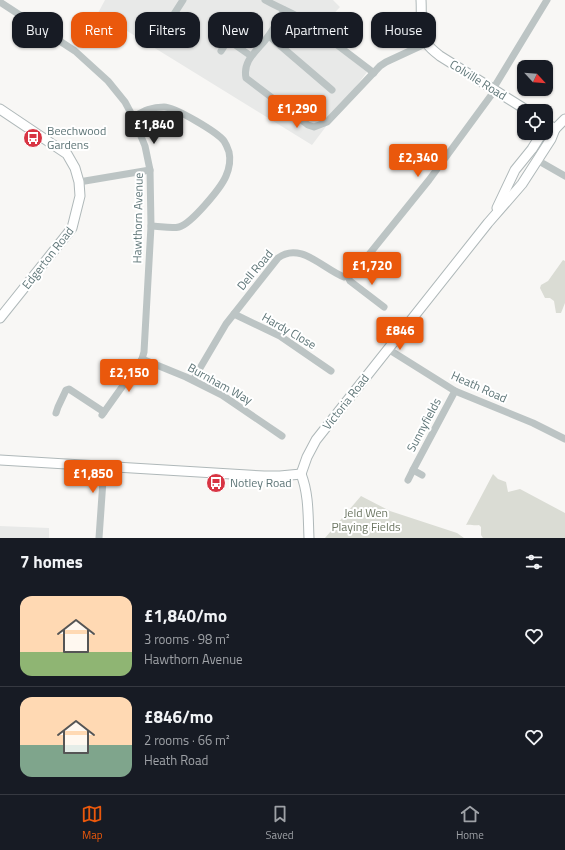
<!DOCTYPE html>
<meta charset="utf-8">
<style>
:root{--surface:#171b24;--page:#20242c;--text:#f1f3f6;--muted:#9ea1a6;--line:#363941;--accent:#ea580c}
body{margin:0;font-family:"Titillium Web",sans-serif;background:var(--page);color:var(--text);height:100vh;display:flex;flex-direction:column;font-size:15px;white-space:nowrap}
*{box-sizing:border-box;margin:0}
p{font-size:13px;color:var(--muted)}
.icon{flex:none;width:22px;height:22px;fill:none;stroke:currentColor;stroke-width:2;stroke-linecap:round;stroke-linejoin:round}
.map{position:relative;height:538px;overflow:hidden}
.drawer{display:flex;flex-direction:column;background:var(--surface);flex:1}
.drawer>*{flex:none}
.guide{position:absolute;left:12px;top:12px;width:541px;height:36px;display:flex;gap:8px}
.needle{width:26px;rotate:116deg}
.controls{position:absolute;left:517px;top:60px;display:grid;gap:8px}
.controls a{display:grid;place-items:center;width:36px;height:36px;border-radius:8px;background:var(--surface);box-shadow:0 1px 3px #0004;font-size:20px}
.price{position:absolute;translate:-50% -34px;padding:0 9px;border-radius:4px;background:var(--accent);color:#fff;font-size:13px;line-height:26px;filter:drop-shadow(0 1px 2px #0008)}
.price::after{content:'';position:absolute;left:50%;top:24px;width:12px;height:9px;margin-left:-6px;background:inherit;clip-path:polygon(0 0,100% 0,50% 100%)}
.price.active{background:#222;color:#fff}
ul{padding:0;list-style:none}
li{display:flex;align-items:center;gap:12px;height:100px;padding:0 20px}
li+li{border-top:1px solid var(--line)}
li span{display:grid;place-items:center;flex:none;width:112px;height:80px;border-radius:12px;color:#555}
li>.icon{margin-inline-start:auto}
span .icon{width:48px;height:48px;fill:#fffc;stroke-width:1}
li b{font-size:17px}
h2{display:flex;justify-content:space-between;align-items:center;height:48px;padding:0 20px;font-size:17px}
.chip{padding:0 14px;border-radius:12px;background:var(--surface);box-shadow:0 1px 3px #0004;font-size:14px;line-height:36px}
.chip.active{background:var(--accent);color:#fff}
.dock{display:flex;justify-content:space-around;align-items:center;height:56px;border-top:1px solid var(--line);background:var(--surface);font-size:11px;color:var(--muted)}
.dock a{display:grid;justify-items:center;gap:2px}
.dock .active{color:var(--accent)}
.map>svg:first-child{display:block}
.built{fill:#e8e9e8}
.green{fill:#dadcd4}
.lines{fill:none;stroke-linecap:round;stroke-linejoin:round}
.secondary-casing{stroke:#afb8b9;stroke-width:11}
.street{stroke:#bcc4c4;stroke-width:7}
.secondary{stroke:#fff;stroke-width:9}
.labels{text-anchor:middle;stroke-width:4;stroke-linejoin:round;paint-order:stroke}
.street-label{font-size:12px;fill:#5f7678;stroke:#fff}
.poi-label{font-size:12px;fill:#5f7678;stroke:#fff;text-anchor:start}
.park-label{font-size:12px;fill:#6d7763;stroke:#fff}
</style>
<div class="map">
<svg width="565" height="538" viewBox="0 0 565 538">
<rect width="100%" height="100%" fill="#f8f7f5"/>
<g class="built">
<path d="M105,0H333L340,7L327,21L336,31L327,41L367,72L312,145L98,13Z"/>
<path d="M0,526L49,528V538H0Z"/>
</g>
<g class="green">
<path d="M563,260L565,261V303L561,313H556L554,301L550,298H545L540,288L541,285L548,281Z"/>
<path d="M493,474L498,479L506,482L508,492L520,489L565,513V538H483L481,535V527L479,525C474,526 470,524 466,525Z"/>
<path d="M361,496L390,511L457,533L464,538H325Z"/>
</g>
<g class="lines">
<defs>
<g id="secondary">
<path d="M421,0C422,13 419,33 428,45C431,49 435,52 440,56L528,111"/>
<path d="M0,109L67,154L75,168L79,182L80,196L72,228L0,318"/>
<path d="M546,123L555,129"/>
<path d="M550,130L555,129L565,119"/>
<path d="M497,208L515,170L532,149L542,133"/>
<path d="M0,460L264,476H280L301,474"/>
<path d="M301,474L307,457L316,440L488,223L522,184L551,139L555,129"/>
<path d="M301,474C309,494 308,517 309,538"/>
</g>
</defs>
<use href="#secondary" class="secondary-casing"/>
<g class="street">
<path d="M265,0C279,8 294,13 307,22L374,73"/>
<path d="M0,2L75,51L108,81L125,102L133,117L145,146L150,170L151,226L144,352L142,359L102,415"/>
<path d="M284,10C279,18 275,27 269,35C260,49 242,59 246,78L308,125L314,127L327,122L380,66L386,62L427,43"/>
<path d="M167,25L183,0"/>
<path d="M269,36L332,90"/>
<path d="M228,40L234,31"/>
<path d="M221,51L228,40L251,56"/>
<path d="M493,89L547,0"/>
<path d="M133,117C144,111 151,107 164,107C175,107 217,132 224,141C226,144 228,149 229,152C231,161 229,169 226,176C221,188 191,224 179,227C171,229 159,226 151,226"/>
<path d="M537,160L565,176"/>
<path d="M79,182L150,170"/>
<path d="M348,277L350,281L384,307"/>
<path d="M234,314L280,336L331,371"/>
<path d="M388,349L455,391L533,423L565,439"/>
<path d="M142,359L186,377L222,395L282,436"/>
<path d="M193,380L226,324L278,258C300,241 323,269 344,277L354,273L429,180L495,90"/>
<path d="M56,413L58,407L66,390L69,389L104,412"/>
<path d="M422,475L413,470L455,391"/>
<path d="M408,480L413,470"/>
<path d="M99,538L104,466"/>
</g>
<use href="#secondary" class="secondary"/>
</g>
<defs>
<symbol id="bus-disc" viewBox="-11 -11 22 22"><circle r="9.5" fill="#d83443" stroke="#fff"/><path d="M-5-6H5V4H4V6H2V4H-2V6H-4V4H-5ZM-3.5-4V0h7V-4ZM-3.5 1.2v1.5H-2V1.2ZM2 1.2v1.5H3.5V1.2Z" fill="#fff"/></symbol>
</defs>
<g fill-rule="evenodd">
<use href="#bus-disc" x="22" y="127" width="22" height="22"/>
<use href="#bus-disc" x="205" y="472" width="22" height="22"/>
</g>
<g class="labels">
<g class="street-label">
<text transform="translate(478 80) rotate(32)" y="4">Colville Road</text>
<text transform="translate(138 218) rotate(-89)" y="4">Hawthorn Avenue</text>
<text transform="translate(48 258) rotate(-52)" y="4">Edgerton Road</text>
<text transform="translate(255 270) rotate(-50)" y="4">Dell Road</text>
<text transform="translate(289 331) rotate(30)" y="4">Hardy Close</text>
<text transform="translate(220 384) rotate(29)" y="4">Burnham Way</text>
<text transform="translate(479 387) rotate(24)" y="4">Heath Road</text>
<text transform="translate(346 402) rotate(-52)" y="4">Victoria Road</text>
<text transform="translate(424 425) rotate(-62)" y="4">Sunnyfields</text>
</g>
<g class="poi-label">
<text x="47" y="135">Beechwood<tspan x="47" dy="14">Gardens</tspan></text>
<text x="230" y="487">Notley Road</text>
</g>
<g class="park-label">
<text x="366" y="517">Jeld Wen<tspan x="366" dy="14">Playing Fields</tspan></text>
</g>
</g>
</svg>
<div class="controls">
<a><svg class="needle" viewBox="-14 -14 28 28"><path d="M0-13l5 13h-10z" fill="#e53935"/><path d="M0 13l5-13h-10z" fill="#9ea1a6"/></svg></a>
<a><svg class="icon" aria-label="locate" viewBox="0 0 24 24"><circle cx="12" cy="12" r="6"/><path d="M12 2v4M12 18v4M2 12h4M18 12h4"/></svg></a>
</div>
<b class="price" style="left:297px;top:129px">£1,290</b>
<b class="price active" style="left:154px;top:145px">£1,840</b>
<b class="price" style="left:418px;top:178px">£2,340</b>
<b class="price" style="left:372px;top:286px">£1,720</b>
<b class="price" style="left:400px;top:351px">£846</b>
<b class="price" style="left:129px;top:393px">£2,150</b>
<b class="price" style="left:93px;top:494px">£1,850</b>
<div class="guide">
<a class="chip">Buy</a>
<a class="chip active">Rent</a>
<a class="chip">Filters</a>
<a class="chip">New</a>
<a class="chip">Apartment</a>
<a class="chip">House</a>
</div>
</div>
<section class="drawer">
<h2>7 homes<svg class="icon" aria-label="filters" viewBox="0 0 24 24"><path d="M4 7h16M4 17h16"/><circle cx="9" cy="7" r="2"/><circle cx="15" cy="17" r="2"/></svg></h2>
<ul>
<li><span style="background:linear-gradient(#ffd9b3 70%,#8fb573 0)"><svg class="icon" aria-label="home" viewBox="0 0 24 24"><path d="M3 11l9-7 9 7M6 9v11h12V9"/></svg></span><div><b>£1,840/mo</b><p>3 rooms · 98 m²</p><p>Hawthorn Avenue</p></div><svg class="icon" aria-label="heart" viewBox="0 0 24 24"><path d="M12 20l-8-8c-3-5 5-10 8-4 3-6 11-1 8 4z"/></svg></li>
<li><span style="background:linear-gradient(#ffd9b3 60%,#7fa58c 0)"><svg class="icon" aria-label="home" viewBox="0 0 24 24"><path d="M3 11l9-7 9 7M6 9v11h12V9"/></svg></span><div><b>£846/mo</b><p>2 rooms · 66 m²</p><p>Heath Road</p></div><svg class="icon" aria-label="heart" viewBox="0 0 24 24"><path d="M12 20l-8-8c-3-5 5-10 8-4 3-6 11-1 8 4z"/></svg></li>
</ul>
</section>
<nav class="dock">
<a class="active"><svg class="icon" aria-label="map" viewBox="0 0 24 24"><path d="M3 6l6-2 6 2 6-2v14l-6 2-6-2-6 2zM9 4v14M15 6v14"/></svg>Map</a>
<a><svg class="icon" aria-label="saved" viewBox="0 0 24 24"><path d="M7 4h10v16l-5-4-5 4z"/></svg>Saved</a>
<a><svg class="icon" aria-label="home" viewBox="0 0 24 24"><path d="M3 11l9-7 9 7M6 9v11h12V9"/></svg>Home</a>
</nav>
